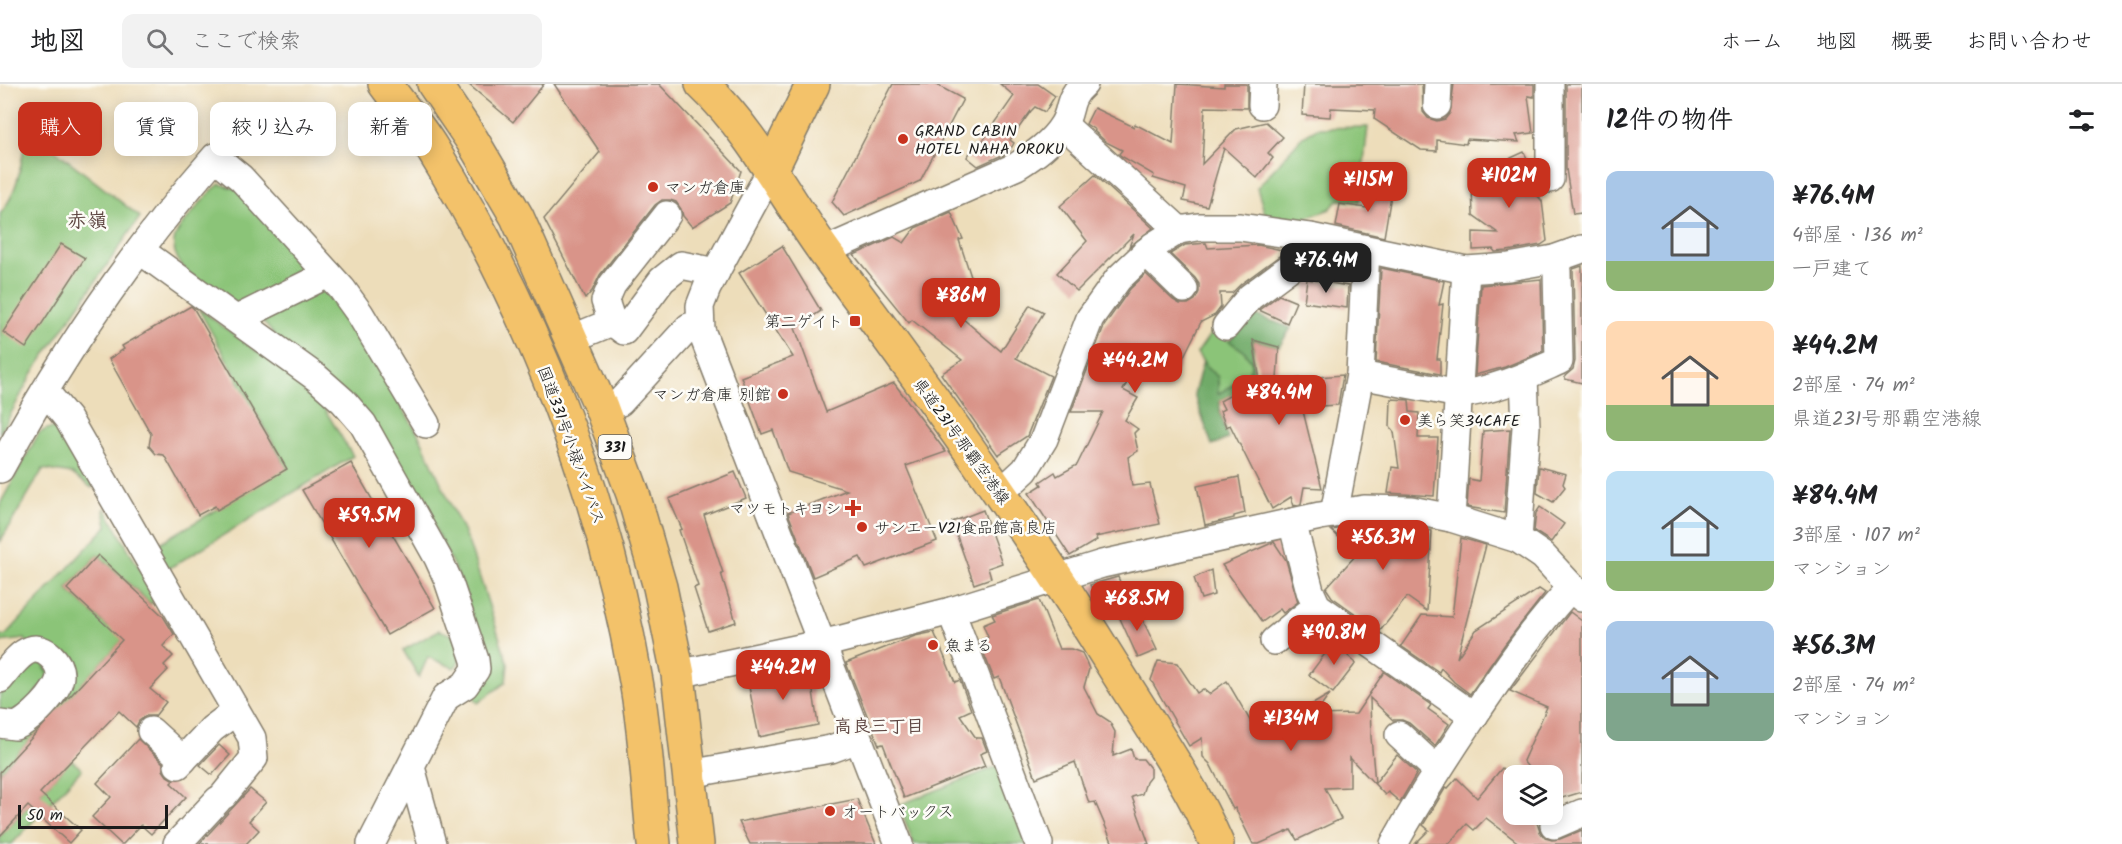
<!DOCTYPE html>
<html lang="ja">
<meta charset="utf-8">
<style>
:root{--surface:#fff;--page:#f2f2f2;--text:#202124;--muted:#757577;--line:#e0e0e0;--accent:#c8321e}
body{margin:0;font-family:Kalam,"Klee One",sans-serif;background:var(--page);color:var(--text);height:100vh;display:flex;flex-direction:column;font-size:22px;white-space:nowrap}
*{box-sizing:border-box;margin:0}
p{font-size:20px;color:var(--muted)}
.icon{flex:none;width:33px;height:33px;fill:none;stroke:currentColor;stroke-width:2;stroke-linecap:round;stroke-linejoin:round}
.map{position:relative;flex:1;overflow:hidden}
.panel{display:flex;flex-direction:column;background:var(--surface);width:540px}
.panel>*{flex:none}
.top-card{position:absolute;left:18px;top:18px;width:570px;height:54px;display:flex;gap:12px}
.controls{position:absolute;left:1503px;top:681px;display:grid;gap:12px}
.controls a{display:grid;place-items:center;width:60px;height:60px;border-radius:12px;background:var(--surface);box-shadow:0 3px 15px #0003;font-size:30px}
.scale{position:absolute;left:18px;bottom:15px;width:150px;box-sizing:border-box;padding-left:6px;border:3px solid #1c1c1c;border-top:0;font-size:16px;line-height:21px;white-space:nowrap;color:#1c1c1c;-webkit-text-stroke:4px #fdfcf7;paint-order:stroke}
.price{position:absolute;translate:-50% -51px;padding:0 14px;border-radius:12px;background:var(--accent);color:#fff;font-size:20px;line-height:39px;filter:drop-shadow(0 2px 3px #0008)}
.price::after{content:'';position:absolute;left:50%;top:36px;width:18px;height:14px;margin-left:-9px;background:inherit;clip-path:polygon(0 0,100% 0,50% 100%)}
.price.active{background:#222;color:#fff}
ul{padding:0;list-style:none}
li{display:flex;align-items:center;gap:18px;height:150px;padding:0 24px}
li span{display:grid;place-items:center;flex:none;width:168px;height:120px;border-radius:12px;color:#555}
li>.icon{margin-inline-start:auto}
span .icon{width:72px;height:72px;fill:#fffc;stroke-width:1}
li b{font-size:26px}
h2{display:flex;justify-content:space-between;align-items:center;height:72px;padding:0 24px;font-size:26px}
.tag{padding:0 21px;border-radius:12px;background:var(--surface);box-shadow:0 3px 15px #0003;font-size:21px;line-height:54px}
.tag.active{background:var(--accent);color:#fff}
header{display:flex;align-items:center;gap:36px;box-sizing:border-box;height:84px;padding:0 30px;background:var(--surface);border-bottom:2px solid var(--line)}
header strong{font-size:28px}
nav{display:flex;gap:33px;margin-inline-start:auto;font-size:21px}
.search{width:420px;height:54px;background:var(--page);display:flex;align-items:center;gap:15px;box-sizing:border-box;padding:0 21px;border-radius:12px;color:var(--muted);font-size:22px}
main{display:flex;flex:1;min-height:0}
.map>svg:first-child{display:block}
.green{fill:#8bc478;stroke:#54704a;stroke-width:1.5}
.forest{fill:#70aa68;stroke:#466342;stroke-width:1.5}
.building{fill:#d99489}
.lines{fill:none;stroke-linecap:round;stroke-linejoin:round}
.minor-casing{stroke:#847c6b;stroke-width:30}
.major-casing{stroke:#847c6b;stroke-width:36}
.highway-casing{stroke:#847c6b;stroke-width:36}
.minor{stroke:#fff;stroke-width:27}
.major{stroke:#f3c26a;stroke-width:33}
.highway{stroke:#f3c26a;stroke-width:33}
.poi-dot{fill:#c8321e;stroke:#fdfcf7;stroke-width:2}
.labels{text-anchor:middle;stroke-width:5;stroke-linejoin:round;paint-order:stroke}
.shield{fill:#fdfcf7;stroke:#605f5e;stroke-width:1.5}
.shield-label{font-size:15px;font-weight:bold;fill:#1c1c1c}
.poi-label{font-size:16px;fill:#1c1c1c;stroke:#fdfcf7;text-anchor:start}
.street-label{font-size:16px;fill:#1c1c1c;stroke:#fdfcf7}
.neighbourhood-label{font-size:18px;font-weight:bold;fill:#5e4642;stroke:#fdfcf7}
.quarter-label{font-size:20px;font-weight:bold;fill:#5e4642;stroke:#fdfcf7}
</style>
<header>
<strong>地図</strong>
<div class="search"><svg class="icon" aria-label="search" viewBox="0 0 24 24"><circle cx="10" cy="10" r="6"/><path d="M15 15l6 6"/></svg>ここで検索</div>
<nav><a>ホーム</a><a>地図</a><a>概要</a><a>お問い合わせ</a></nav>
</header>
<main>
<div class="map">
<svg width="1582" height="760" viewBox="0 0 1582 760">
<rect width="100%" height="100%" fill="#fdfcf7"/>
<filter id="ink" filterUnits="userSpaceOnUse"><feTurbulence type="fractalNoise" baseFrequency=".0167" numOctaves="2"/><feDisplacementMap in="SourceGraphic" scale="12" xChannelSelector="R" yChannelSelector="G"/><feConvolveMatrix kernelMatrix="1 2 1 2 8 2 1 2 1" color-interpolation-filters="sRGB"/></filter>
<filter id="wash" filterUnits="userSpaceOnUse"><feTurbulence type="fractalNoise" baseFrequency=".008" numOctaves="4" result="noise"/><feDisplacementMap in="SourceGraphic" scale="24" xChannelSelector="R" yChannelSelector="G"/><feGaussianBlur stdDeviation="1.35" result="paint"/><feColorMatrix in="noise" values="0 0 0 0 0 0 0 0 0 0 0 0 0 0 0 0 0 1.4 0 .05"/><feComposite in="paint" operator="in"/></filter>
<g filter="url(#wash)">
<rect width="100%" height="100%" fill="#edddba"/>
<g class="green">
<path d="M1368,43L1359,118L1338,116L1330,125L1308,133L1303,143L1267,137L1257,104L1303,52L1317,44Z"/>
<path d="M27,44L140,133L32,290L0,350V130C20,106 22,74 27,44Z"/>
<path d="M220,100L237,105L280,153L307,189L238,222C217,209 171,187 174,158C175,149 182,141 188,134C198,122 207,109 220,100Z"/>
<path d="M322,203L340,222L419,351L469,460L508,580L506,598L478,619L470,607L482,598L490,587L462,500L433,440L259,233Z"/>
<path d="M198,224L316,311L353,372L168,485L155,462L287,384Z"/>
<path d="M1213,246L1244,267L1252,278L1248,292L1218,310V293L1207,284L1197,269Z"/>
<path d="M55,344L63,347L93,400L92,404L72,390L43,385L0,458V420L39,349L47,345Z"/>
<path d="M105,424L156,514L151,520L98,471L67,505L108,543L129,549L58,626L55,623L64,612L25,555L0,558V551L5,552L107,442L104,426Z"/>
<path d="M439,546C444,548 449,549 453,552C461,560 463,578 454,584L428,573L419,593L403,566Z"/>
<path d="M32,577L43,579L49,595L18,628L0,627V609Z"/>
<path d="M42,639L44,641L0,688V649Z"/>
<path d="M71,676L82,685L12,760H0V752Z"/>
<path d="M998,682L1028,760H914L899,721Z"/>
</g>
<path class="forest" d="M1253,230L1291,244L1279,263L1253,256L1254,298L1220,318V327L1228,355L1212,361L1194,310L1203,277L1207,284L1218,293V310L1248,292L1252,278L1244,267L1229,257Z"/>
<g id="blocks">
<g class="building">
<path d="M468,0H544L513,38Z"/>
<path d="M554,0H659L741,87L730,119L692,143L683,132L681,125L676,118L670,116H662L655,121L600,191L592,207L585,215L544,135L600,68Z"/>
<path d="M893,0H935L963,15L920,97L844,132L832,118Z"/>
<path d="M1000,0H1038L1055,12L1045,28L1035,23L1031,27L1010,56L1014,59L1009,68L978,82L967,73L979,56L982,58L1014,12Z"/>
<path d="M1177,0L1224,3V0H1247V24L1205,23L1202,80L1236,45L1266,38L1283,53L1268,69L1273,74L1257,94L1224,64L1207,122L1183,117L1186,104L1153,94L1154,91L1121,72L1119,70L1122,66L1106,58L1094,47L1095,46L1086,40L1094,24L1134,43L1135,40L1173,60Z"/>
<path d="M1304,0H1422L1423,28L1428,34L1437,37L1445,35L1450,29L1454,0H1534V13L1528,12L1533,49L1516,51L1519,58L1467,55L1466,60L1437,56V67L1421,66L1374,35L1375,26L1331,24L1330,33L1302,31Z"/>
<path d="M1566,0H1582V129L1573,130L1566,85Z"/>
<path d="M1524,68L1534,89L1523,94L1542,117L1547,157L1541,161L1507,167L1495,168L1493,165L1473,166V148L1498,149L1473,131L1472,104L1494,95L1489,84Z"/>
<path d="M1095,91L1153,144L1129,163L1134,150L1077,207L1057,189L1087,157L1060,122Z"/>
<path d="M1371,101L1392,105L1384,153L1336,142L1340,120L1366,124Z"/>
<path d="M951,128L963,155L959,156L975,205L942,217L1001,267L1030,221L1044,228L1016,274L1051,292L1027,352L998,371L941,290L962,276L912,236L909,239L854,171L894,153L904,159L915,144Z"/>
<path d="M1206,159L1208,164L1258,161L1286,167L1241,200L1232,209H1220L1221,223L1215,231L1201,238L1176,288L1143,270L1123,306L1138,314L1125,336L1138,345L1134,349L1138,367L1128,373L1132,402L1150,400L1160,440L1095,453L1097,456L1070,472L1029,409L1042,401L1040,398L1055,388L1057,392L1077,381L1103,328H1071L1104,242L1130,205L1146,190L1173,216L1180,220H1188L1195,216L1199,208V200L1195,194L1170,170L1185,161Z"/>
<path d="M61,160L85,174L26,264L3,248Z"/>
<path d="M782,162L821,227L795,244L826,328L894,299L946,368L906,382L937,457L866,484L860,473L813,493L788,429L847,406L788,388L773,346L762,350L741,293L793,273L739,189Z"/>
<path d="M1582,182V299L1565,295V292L1573,285L1575,277L1573,185Z"/>
<path d="M1381,184L1444,197L1439,221L1443,220L1437,275H1440V290L1376,278Z"/>
<path d="M1307,195L1348,202L1347,224L1304,218Z"/>
<path d="M1541,195L1543,267L1505,283L1475,291L1481,201Z"/>
<path d="M1279,211L1296,218L1287,239L1259,226Z"/>
<path d="M191,222L194,225L287,385L217,426L215,422L198,431L164,371L156,370L149,362L151,350L109,275L124,265L122,262Z"/>
<path d="M1253,256L1279,263L1277,296L1343,291L1338,321L1302,323L1322,404L1304,403L1301,420L1294,422L1291,413L1272,425L1230,341L1226,343L1220,327L1224,325L1220,317L1254,298L1260,297Z"/>
<path d="M1391,315L1409,316L1410,328L1419,329L1418,354H1438L1434,412L1388,409L1392,383L1399,384L1394,348L1390,343Z"/>
<path d="M1510,345L1504,429L1467,423L1469,395L1479,397L1483,347Z"/>
<path d="M351,379L435,524L387,551L302,406Z"/>
<path d="M1539,383L1566,390L1563,400L1565,403L1553,418L1537,409Z"/>
<path d="M735,388L746,414L704,431L723,489H721L736,538L708,547L694,504L698,502L679,446L682,445L669,415Z"/>
<path d="M1239,393L1245,429L1234,432V434L1205,441L1197,402Z"/>
<path d="M1540,423L1564,440L1551,458L1534,447L1536,429Z"/>
<path d="M983,426L1002,479L988,484L991,494L974,500L952,438Z"/>
<path d="M1365,441L1409,442L1432,447L1427,527L1407,513L1380,547L1332,513L1326,504L1357,470L1331,446Z"/>
<path d="M1461,454L1486,461L1457,574L1476,546L1539,505L1545,509L1505,560L1470,610L1454,598L1441,584L1439,588L1401,562L1422,531L1452,533Z"/>
<path d="M1274,458L1286,476L1298,518L1283,529L1280,525L1262,538L1222,481Z"/>
<path d="M98,471L163,532L174,550L163,562L173,572L164,581L168,586L150,605L166,618L155,632H146L139,637L136,643L119,627L40,709L81,746L69,759L28,722L0,752V688L122,556L67,505Z"/>
<path d="M1211,486L1214,511L1201,515L1194,494Z"/>
<path d="M1118,493L1124,508L1099,520L1090,501Z"/>
<path d="M1039,516L1059,565H1071L1082,569L1085,575L1089,585L1084,603L1098,630L1109,637L1115,648L1113,672L1131,665L1134,675H1143L1150,684V693L1146,698L1142,710L1132,713L1149,760H1113L1095,718L1089,719L1075,678L1036,694L999,593L994,595L979,557L988,553L983,541L995,536L992,531Z"/>
<path d="M1136,522L1157,566L1138,574L1118,530Z"/>
<path d="M1570,528L1582,537V708L1552,717V692H1535L1523,677L1547,623L1510,607Z"/>
<path d="M934,548L955,598L960,596L971,626L960,631L976,654H982L987,667L980,670L985,682L904,714L883,660L879,661L846,579L915,552Z"/>
<path d="M1336,555L1353,566L1348,572L1356,579L1333,609L1309,591Z"/>
<path d="M1158,577L1177,579L1197,609L1203,605L1209,610L1227,597L1259,652L1330,610L1315,631L1356,630L1384,588L1431,621L1428,625L1449,640L1435,662L1409,639L1402,636H1393L1370,614L1371,653L1375,699L1397,671L1417,689L1400,718L1388,708L1385,711L1350,674V703L1325,704L1341,735L1297,756L1291,746L1259,760H1253L1235,724L1233,725L1210,680L1203,673L1202,654L1189,662L1151,596Z"/>
<path d="M804,583L810,587L818,641L759,653L747,593Z"/>
<path d="M138,655L163,679V686L167,692L174,696L171,699L186,713L151,750L141,741L123,760H121L92,733L111,713L97,699Z"/>
<path d="M219,661L230,671L212,691L200,681Z"/>
<path d="M1502,684L1514,694V730H1534L1540,748L1545,754L1552,756L1560,755L1582,746V760H1520L1486,734L1474,746L1467,740L1449,760H1415L1429,746L1423,741L1446,703L1448,704L1457,694L1477,714Z"/>
<path d="M250,705L266,718L249,737L259,746L246,760H199Z"/>
<path d="M857,715L876,760H750L739,738Z"/>
</g>
</g>
</g>
<g filter="url(#ink)">
<use href="#blocks" fill-opacity="0" stroke="#847c6b" stroke-width="1.5"/>
<g class="lines">
<defs>
<g id="minor">
<path d="M1262,21L1263,0"/>
<path d="M1437,21L1438,0"/>
<path d="M1064,41L1179,146"/>
<path d="M771,86L707,204L700,222L701,246L899,760"/>
<path d="M1550,95V0"/>
<path d="M667,131L612,201L605,217L612,238L624,247L662,196L681,181L716,188"/>
<path d="M141,167L317,294L343,317L363,340L438,474L448,496L475,576L476,585L465,601L446,613L371,760"/>
<path d="M824,167L1017,82C1034,71 1052,59 1063,41C1073,25 1066,16 1084,0"/>
<path d="M1146,168L1184,205"/>
<path d="M237,235L328,190"/>
<path d="M1226,242L1250,213L1304,173L1310,153"/>
<path d="M571,255L612,238"/>
<path d="M1360,291L1459,310C1494,307 1527,291 1559,277L1557,187L1554,175"/>
<path d="M45,307L68,335L252,654L254,674L224,711"/>
<path d="M620,318L689,243"/>
<path d="M0,385C60,274 132,168 215,73L241,94L342,205L360,230L426,340"/>
<path d="M1000,409L1025,386L1044,355L1090,234L1118,195L1153,162L1179,146L1198,143H1240L1310,153L1466,186L1509,183L1554,175L1582,165"/>
<path d="M1334,430L1360,291L1366,165"/>
<path d="M1451,434L1466,186"/>
<path d="M1292,438L1310,507L1317,522L1474,632"/>
<path d="M1518,455L1526,343L1524,293"/>
<path d="M951,527L1039,760"/>
<path d="M1274,557L1317,522"/>
<path d="M678,590L838,556L951,527L1102,480L1320,432L1364,425L1411,426L1451,434L1518,455L1543,472L1582,514"/>
<path d="M0,595C8,586 18,570 30,566C44,561 61,578 60,592C59,608 29,638 15,642L0,640"/>
<path d="M151,647L183,676"/>
<path d="M1399,651L1437,686"/>
<path d="M178,681L212,645L236,627"/>
<path d="M411,683L432,760"/>
<path d="M689,690L831,665L858,655"/>
<path d="M1554,741L1582,729"/>
<path d="M177,760L218,716"/>
<path d="M1394,760C1417,718 1443,678 1469,639C1501,592 1533,544 1572,503"/>
</g>
<g id="major">
<path d="M702,0C754,49 785,114 827,171C929,307 1028,444 1117,588C1152,644 1191,700 1217,760"/>
<path d="M771,86L813,0"/>
</g>
<g id="highway">
<path d="M385,0C401,22 419,43 433,66C533,228 604,409 636,597C646,651 648,706 654,760"/>
<path d="M434,0L472,56L517,133L601,323L633,410L660,503L678,590L697,760"/>
</g>
</defs>
<use href="#minor" class="minor-casing"/>
<use href="#major" class="major-casing"/>
<use href="#highway" class="highway-casing"/>
<use href="#minor" class="minor"/>
<use href="#major" class="major"/>
<use href="#highway" class="highway"/>
</g>
</g>
<g class="poi-dot">
<circle cx="903" cy="55" r="6"/>
<circle cx="653" cy="103" r="6"/>
<rect x="849" y="231" width="12" height="12" rx="3"/>
<circle cx="783" cy="310" r="6"/>
<circle cx="1405" cy="336" r="6"/>
<path d="M850 415h6v6h6v6h-6v6h-6v-6h-6v-6h6z"/>
<circle cx="862" cy="443" r="6"/>
<circle cx="933" cy="561" r="6"/>
<circle cx="830" cy="727" r="6"/>
</g>
<g class="labels">
<rect class="shield" x="598.5" y="351" width="33" height="24" rx="4.5"/>
<g class="shield-label">
<text x="615" y="368">331</text>
</g>
<g class="poi-label">
<text x="915" y="52">GRAND CABIN<tspan x="915" dy="18">HOTEL NAHA OROKU</tspan></text>
<text x="665" y="109">マンガ倉庫</text>
<text x="843" y="243" text-anchor="end">第二ゲイト</text>
<text x="771" y="316" text-anchor="end">マンガ倉庫 別館</text>
<text x="1417" y="342">美ら笑34CAFE</text>
<text x="841" y="430" text-anchor="end">マツモトキヨシ</text>
<text x="874" y="449">サンエーV21食品館高良店</text>
<text x="945" y="567">魚まる</text>
<text x="842" y="733">オートバックス</text>
</g>
<g class="street-label">
<text transform="translate(962 357) rotate(54)" y="6">県道231号那覇空港線</text>
<text transform="translate(572 361) rotate(70)" y="6">国道331号小禄バイパス</text>
</g>
<g class="neighbourhood-label">
<text x="879" y="648">高良三丁目</text>
</g>
<g class="quarter-label">
<text x="87" y="143">赤嶺</text>
</g>
</g>
</svg>
<div class="controls">
<a><svg class="icon" aria-label="layers" viewBox="0 0 24 24"><path d="M12 4l9 5-9 5-9-5zM3 14l9 5 9-5"/></svg></a>
</div>
<div class="scale">50 m</div>
<b class="price" style="left:1509px;top:125px">¥102M</b>
<b class="price" style="left:1368px;top:129px">¥115M</b>
<b class="price active" style="left:1326px;top:210px">¥76.4M</b>
<b class="price" style="left:961px;top:245px">¥86M</b>
<b class="price" style="left:1135px;top:310px">¥44.2M</b>
<b class="price" style="left:1279px;top:342px">¥84.4M</b>
<b class="price" style="left:369px;top:465px">¥59.5M</b>
<b class="price" style="left:1383px;top:487px">¥56.3M</b>
<b class="price" style="left:1137px;top:548px">¥68.5M</b>
<b class="price" style="left:1334px;top:582px">¥90.8M</b>
<b class="price" style="left:783px;top:617px">¥44.2M</b>
<b class="price" style="left:1291px;top:668px">¥134M</b>
<div class="top-card">
<a class="tag active">購入</a>
<a class="tag">賃貸</a>
<a class="tag">絞り込み</a>
<a class="tag">新着</a>
</div>
</div>
<section class="panel">
<h2>12件の物件<svg class="icon" aria-label="filters" viewBox="0 0 24 24"><path d="M4 7h16M4 17h16"/><circle cx="9" cy="7" r="2"/><circle cx="15" cy="17" r="2"/></svg></h2>
<ul>
<li><span style="background:linear-gradient(#a9c7e8 75%,#8fb573 0)"><svg class="icon" aria-label="home" viewBox="0 0 24 24"><path d="M3 11l9-7 9 7M6 9v11h12V9"/></svg></span><div><b>¥76.4M</b><p>4部屋 · 136 m²</p><p>一戸建て</p></div></li>
<li><span style="background:linear-gradient(#ffd9b3 70%,#8fb573 0)"><svg class="icon" aria-label="home" viewBox="0 0 24 24"><path d="M3 11l9-7 9 7M6 9v11h12V9"/></svg></span><div><b>¥44.2M</b><p>2部屋 · 74 m²</p><p>県道231号那覇空港線</p></div></li>
<li><span style="background:linear-gradient(#bfe0f5 75%,#8fb573 0)"><svg class="icon" aria-label="home" viewBox="0 0 24 24"><path d="M3 11l9-7 9 7M6 9v11h12V9"/></svg></span><div><b>¥84.4M</b><p>3部屋 · 107 m²</p><p>マンション</p></div></li>
<li><span style="background:linear-gradient(#a9c7e8 60%,#7fa58c 0)"><svg class="icon" aria-label="home" viewBox="0 0 24 24"><path d="M3 11l9-7 9 7M6 9v11h12V9"/></svg></span><div><b>¥56.3M</b><p>2部屋 · 74 m²</p><p>マンション</p></div></li>
</ul>
</section>
</main>
